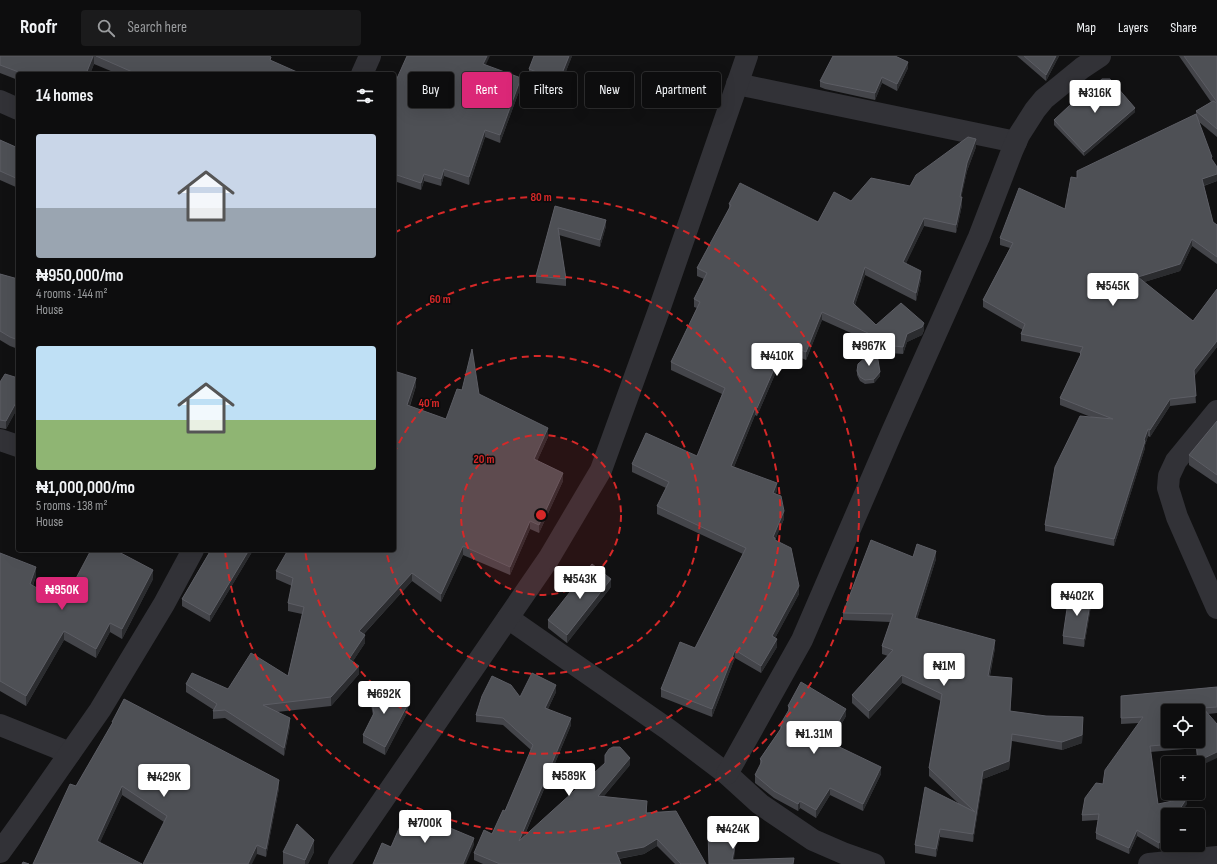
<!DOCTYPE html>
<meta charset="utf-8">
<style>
:root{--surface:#0d0d0e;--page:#1b1b1c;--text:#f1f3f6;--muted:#9a9c9e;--line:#2d2d2e;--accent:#db2777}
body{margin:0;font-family:"Sofia Sans Condensed",sans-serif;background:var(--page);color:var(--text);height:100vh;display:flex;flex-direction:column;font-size:15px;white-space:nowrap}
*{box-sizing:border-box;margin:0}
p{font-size:13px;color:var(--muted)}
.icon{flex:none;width:22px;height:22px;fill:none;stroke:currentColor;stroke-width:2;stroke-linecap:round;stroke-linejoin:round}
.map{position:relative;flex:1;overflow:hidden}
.panel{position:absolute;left:16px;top:16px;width:380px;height:480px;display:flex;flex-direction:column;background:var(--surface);border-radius:4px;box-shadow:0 4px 16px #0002,0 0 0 1px var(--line)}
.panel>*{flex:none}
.top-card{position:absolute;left:408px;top:16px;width:380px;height:36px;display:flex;gap:8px}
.buttons{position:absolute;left:1161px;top:648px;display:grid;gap:8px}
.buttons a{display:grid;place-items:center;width:44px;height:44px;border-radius:4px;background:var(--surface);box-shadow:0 4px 16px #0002,0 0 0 1px var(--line);font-size:20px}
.price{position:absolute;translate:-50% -34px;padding:0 9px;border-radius:4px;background:#fff;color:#222;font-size:13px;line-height:26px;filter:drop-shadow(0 1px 2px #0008)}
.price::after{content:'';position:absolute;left:50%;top:24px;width:12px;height:9px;margin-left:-6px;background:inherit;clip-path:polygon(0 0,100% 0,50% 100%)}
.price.current{background:var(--accent);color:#fff}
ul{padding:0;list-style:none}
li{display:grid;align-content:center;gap:8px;height:212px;padding:0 20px}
li span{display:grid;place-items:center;height:124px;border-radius:4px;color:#555}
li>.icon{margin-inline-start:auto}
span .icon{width:72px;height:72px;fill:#fffc;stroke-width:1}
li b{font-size:17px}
h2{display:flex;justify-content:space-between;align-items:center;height:48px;padding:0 20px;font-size:17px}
.chip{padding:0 14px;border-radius:4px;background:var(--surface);box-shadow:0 4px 16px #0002,0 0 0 1px var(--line);font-size:14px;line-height:36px}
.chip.current{background:var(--accent);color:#fff}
header{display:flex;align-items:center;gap:24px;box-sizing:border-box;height:56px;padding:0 20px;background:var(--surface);border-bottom:1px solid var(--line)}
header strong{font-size:19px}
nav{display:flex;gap:22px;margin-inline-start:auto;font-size:14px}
.search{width:280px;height:36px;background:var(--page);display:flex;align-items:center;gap:10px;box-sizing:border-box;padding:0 14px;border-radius:4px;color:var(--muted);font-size:15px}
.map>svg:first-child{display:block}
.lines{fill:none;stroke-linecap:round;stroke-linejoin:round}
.minor{stroke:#323237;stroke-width:22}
.wall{fill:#44454a}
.shaded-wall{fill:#2b2c2f}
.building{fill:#4e5055;stroke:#5c5d64;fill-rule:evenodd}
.ring{fill:none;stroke:#d62828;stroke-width:2;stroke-dasharray:7 5}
.centre{fill:#d62828;stroke:#0c0c0d;stroke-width:2}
.ring-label{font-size:12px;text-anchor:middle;font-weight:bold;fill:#d62828;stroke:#0c0c0d;stroke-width:3;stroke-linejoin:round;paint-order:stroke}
</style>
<header>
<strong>Roofr</strong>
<div class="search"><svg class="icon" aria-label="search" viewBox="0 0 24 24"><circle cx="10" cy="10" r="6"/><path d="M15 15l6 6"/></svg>Search here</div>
<nav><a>Map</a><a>Layers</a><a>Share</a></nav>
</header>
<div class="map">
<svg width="1217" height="808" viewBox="0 0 1217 808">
<rect width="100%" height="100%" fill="#111112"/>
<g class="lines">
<g class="minor">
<path d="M362,18L370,0"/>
<path d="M737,28L1016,86"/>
<path d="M0,45L18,53"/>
<path d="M1217,355L1176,405L1169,420L1168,432L1177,461L1217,552"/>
<path d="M0,384L18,390"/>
<path d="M508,562L669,674L727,718L760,748L813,784L843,797L874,808"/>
<path d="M0,669L70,697"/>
<path d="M727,718L802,584L891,378L979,181L1012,95L1019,79L1035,54L1044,43L1082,12L1100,0"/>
<path d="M0,796L26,760L100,654L164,548L193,494"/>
<path d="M339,808L549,502L601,414L659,254L747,0"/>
<path d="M1149,808L1217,801"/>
</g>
</g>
<g class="wall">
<path d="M0,0H269L271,5L297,18H118L94,8L90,18H18V24L0,17Z"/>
<path d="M572,0L559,33L529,21V13Z"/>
<path d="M1017,0H1059L1046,25Z"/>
<path d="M1179,0H1217V81L1199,66L1212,104L1217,111V125L1204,130L1213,166L1217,169V208L1192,190L1180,215L1144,226L1193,265L1217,233V291L1194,320L1196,347L1170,350L1150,381L1148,380L1145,389V392L1114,490L1045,475V469L1091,361L1060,349V342L1080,300V297L1021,285V278L1023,274L983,251V244L1010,192L1000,189V182L1065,153L1077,122L1196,58V55L1211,46Z"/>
<path d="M486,9L521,30L500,87L485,81L469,129L444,120L441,130L424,125L421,134L394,125V29Z"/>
<path d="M908,12L897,35L882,27L875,44L825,33L820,31V25Z"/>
<path d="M1135,56L1084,100L1054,69V64Z"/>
<path d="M0,84L18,92V132L0,124Z"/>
<path d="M976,91L967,115L961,141L962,149L956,177L924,170L906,207L921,223L916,245L865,219L855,249L876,269L924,274L922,279L907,286L903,298L876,296L880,320L874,327L865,328L860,325L857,319V315L872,296L857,294V286L862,282L822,264L806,304L785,295L757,360L755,359L734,411L777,435L775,438L784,463L775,484L799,538L775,582L777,591L761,617L735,602L712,661L661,641V633L695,592L743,498L657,458V450L666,432L632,416V408L697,400L722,338L671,314V306L697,252L694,251V243L704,223L697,220V212L729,153V148L818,166L851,145L910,130Z"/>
<path d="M555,150L606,170L600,191L559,179L566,223V230L536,227V220Z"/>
<path d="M0,218L18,223V293L10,290L0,284Z"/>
<path d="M394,315L416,330L410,350L446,363L462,334L479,338L548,381L537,405L563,425L539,477L530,473L510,519L463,499L441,546L412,525L364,578L365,587L353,605L359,618L331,650L277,656L290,670L284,700L225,662L213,663V655L214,654L186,636V628L228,633L288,620L302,558L288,555V547L292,530L276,523V515L394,494Z"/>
<path d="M18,322V351L6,373L0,372V326Z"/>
<path d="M1217,365V428L1189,409V399Z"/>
<path d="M210,494H252V496L210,566L182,550V543L210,495Z"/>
<path d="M0,497L36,520L33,530L63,547L153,523L122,583L110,576L96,602L64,584L26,650L0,635Z"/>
<path d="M913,501L936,503L917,563L995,592L990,620L1012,630L1010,655L1083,669L1082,687L1062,694L1012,685L1009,713L983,723L973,786L940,781L936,801L915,797V789L958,747L929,720V712L941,645L902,627L869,663L852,647V639L888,600L882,598V590L890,566L843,564V557Z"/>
<path d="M611,531L567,587L548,572V564Z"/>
<path d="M1091,550L1084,591L1063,588V580Z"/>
<path d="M368,626L408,655L385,699L363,687V679L373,659L368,634Z"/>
<path d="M1217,631V657L1208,658L1198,711L1196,692L1150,696L1158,748H1187L1168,759V778L1159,793L1137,780L1129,798L1096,783V777L1098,764L1082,765V759L1103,728L1139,667L1121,668V640Z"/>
<path d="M556,636L548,653L571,669L524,781L630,709L604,740L647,752V757L706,808H675L657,790L644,798L619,803L621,808H483L474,804V797L492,778L505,755L531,694L503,669L476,666V659L520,641Z"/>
<path d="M788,650L846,660L831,686L881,718L863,755L830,739L816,762L800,752L798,755L774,742L755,727V719L760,710V703L780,674V669L788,656Z"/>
<path d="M112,666L279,732L266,801L164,766L122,739L100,786L33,808L76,730L112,669Z"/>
<path d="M283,796H314L308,808H283Z"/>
</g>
<g class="shaded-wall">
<path d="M94,0V8L90,18H86Z"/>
<path d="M487,0H490L483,15V8Z"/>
<path d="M569,0H572L559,33V25Z"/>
<path d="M1056,0H1059L1046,25V19Z"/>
<path d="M908,6V12L897,35V28Z"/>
<path d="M882,21V27L875,44V37Z"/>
<path d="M521,22V30L500,87V79Z"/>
<path d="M1135,52V56L1084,100V96Z"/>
<path d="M485,74V81L469,129V121Z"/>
<path d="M976,83V91L967,115L960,148V141L967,107Z"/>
<path d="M444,113V120L441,130V123Z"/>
<path d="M424,118V125L421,134V127Z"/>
<path d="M1217,118V125L1202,130V123Z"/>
<path d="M962,141V149L956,177V169Z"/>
<path d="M924,162V170L903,214V206Z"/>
<path d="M606,164V170L600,191V184Z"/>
<path d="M1192,183V190L1180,215L1138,228V221Z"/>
<path d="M865,211V219L853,255V247Z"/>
<path d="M921,215V223L916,245V237Z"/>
<path d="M822,256V264L806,304V296Z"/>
<path d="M924,267V274L922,279L907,286L903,298V291L907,278Z"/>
<path d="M1217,285V291L1194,321V314Z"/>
<path d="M785,288V295L757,360V352Z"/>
<path d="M880,316V320L874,327V323Z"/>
<path d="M416,322V330L407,357V349Z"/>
<path d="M18,343V351L6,373V365Z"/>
<path d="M1170,343V350L1150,381V374Z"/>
<path d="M755,352V359L731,418V410Z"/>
<path d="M548,372V381L534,412V403Z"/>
<path d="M1148,373V380L1145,389V392L1114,490V483L1144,384Z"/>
<path d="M563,417V425L539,477V469Z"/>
<path d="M777,427V435L773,444V437Z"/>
<path d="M784,455V463L775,484V490L773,481Z"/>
<path d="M530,465V473L510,519V511Z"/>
<path d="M463,490V499L441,546V538Z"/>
<path d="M249,494H252V496L210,566V559Z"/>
<path d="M936,495V503L915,570V562Z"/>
<path d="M36,511V520L30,537V528Z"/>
<path d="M153,514V523L122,583V573Z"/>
<path d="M412,517V525L359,583V575Z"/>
<path d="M611,523V531L567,587V579Z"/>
<path d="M799,530V538L772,588V580Z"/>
<path d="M1091,542V550L1084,591V583Z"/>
<path d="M110,567V576L96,602V593Z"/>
<path d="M64,575V584L26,650V640Z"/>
<path d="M365,579V587L349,611V603Z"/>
<path d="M777,583V591L761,617V610Z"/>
<path d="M995,584V592L988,628V620Z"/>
<path d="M735,594V602L712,661V653Z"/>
<path d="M359,610V618L331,650V641Z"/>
<path d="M902,619V627L869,663V655Z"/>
<path d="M1012,622V630L1010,663V655Z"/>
<path d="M556,629V636L545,659V652Z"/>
<path d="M408,648V655L385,699V691Z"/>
<path d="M846,653V660L827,692V685Z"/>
<path d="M1083,661L1082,687L1062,694V686Z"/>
<path d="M290,662V670L284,700V692Z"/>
<path d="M571,662V669L519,792V785Z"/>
<path d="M1012,678V685L1009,713L983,723L973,786V778L983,715Z"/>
<path d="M1217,696V702L1198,711V705Z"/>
<path d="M630,702V709L598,747V740Z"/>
<path d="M881,711V718L863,755V748Z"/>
<path d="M279,724V732L266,801V793Z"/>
<path d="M122,730V739L97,793V785Z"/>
<path d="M830,732V739L816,762V754Z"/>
<path d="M1187,742V748L1180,759H1176Z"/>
<path d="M800,745V752L798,755V748Z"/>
<path d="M1168,772V778L1159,793V787Z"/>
<path d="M940,773V781L936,801V793Z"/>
<path d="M1137,774V780L1129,798V792Z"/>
<path d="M474,782V789L466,808H463Z"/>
<path d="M657,783V790L644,798L616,803V796Z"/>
<path d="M314,784V796L308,808H305V804Z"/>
<path d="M257,789V798L252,808H248Z"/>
<path d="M735,790V797L733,808L732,804Z"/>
</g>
<g class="building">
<path d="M0,0H93L86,18H24L0,9Z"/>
<path d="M96,0H269L271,1L270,4L297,16L296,18H137Z"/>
<path d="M407,0H487L483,8L521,22L500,79L485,74L469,121L444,113L441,123L424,118L421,127L394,118V29Z"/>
<path d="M534,0H569L559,25L529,13Z"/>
<path d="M833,0H895L908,6L897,28L882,21L875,37L825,27L820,25Z"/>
<path d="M1024,0H1056L1046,19Z"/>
<path d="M1184,0H1217V46Z"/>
<path d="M1102,23H1110L1135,52L1084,96L1054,64L1069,50Z"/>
<path d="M1213,45L1217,47V73L1196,55Z"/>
<path d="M1196,58L1212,101L1211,102L1217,111V118L1202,123L1213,166L1217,169V201L1192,183L1180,208L1138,221L1193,265L1217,233V285L1194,314L1196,340L1170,343L1150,374L1148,373L1144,384L1145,385L1114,483L1045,469L1055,411L1080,360L1113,363L1060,342L1081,298L1080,297L1083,291L1021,278L1025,268L983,244L1013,187L1000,182L1019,132L1065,153L1071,121L1077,122V115Z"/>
<path d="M968,81L976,83L967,107L960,141H962L956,169L924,162L903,206L921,215L916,237L865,211L853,247L876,269L901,247L924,267L922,271L907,278L903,291L857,286L868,277L822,256L806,296L785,288L757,352H755L731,410L777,427L773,437L781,440L784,455L773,481L775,482V484L791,492L799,530L772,580L777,583L761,610L735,594L712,653L661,633L680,586L695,592L746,492L657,450L669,426L632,408L646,377L697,400L725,332L671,306L700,246L694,243L707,217L697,212L731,149L729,148L740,127L818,166L834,136L851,145L871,122L910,130L916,119Z"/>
<path d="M0,84L18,92V123L0,115Z"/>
<path d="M555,150L606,164L600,184L558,172L566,223L536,220Z"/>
<path d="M0,218L18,223V284L10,281L0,275Z"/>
<path d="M876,292L880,316L874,323L865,324L860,321L857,315L858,308Z"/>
<path d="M472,293L479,338L548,372L534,403L563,417L539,469L530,465L510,511L463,490L441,538L412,517L359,575L365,579L349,603L359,610L331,641L263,649L290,662L284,692L225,654L213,655L217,648L186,628L192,617L228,633L251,597L288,620L304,551L288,547L293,522L276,515L288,494H394V315L416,322L407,349L446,363L457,333L462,334Z"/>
<path d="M5,318L18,322V343L6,365L0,364V326Z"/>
<path d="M1217,365V419L1189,399Z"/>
<path d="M871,484L913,501L917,488L936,495L915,562L995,584L988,620L1012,622L1010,655L1046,660L1083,661L1082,679L1062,686L1012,678L1009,705L983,715L973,778L940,773L936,793L915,789L925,731L975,756L929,712L942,638L902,619L869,655L852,639L893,594L882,590L893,558L843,557Z"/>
<path d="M91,494H115L153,514L122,573L110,567L96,593L64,575L26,640L0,625V497L36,511L30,528L63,547Z"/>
<path d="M211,494H249L210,559L182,543Z"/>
<path d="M592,508L611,523L567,579L548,564Z"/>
<path d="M1069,539L1091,542L1084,583L1063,580Z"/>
<path d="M532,617L556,629L545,652L571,662L519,785L605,707V699L609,693L613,691H620L630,702L598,740L647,745L646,757L676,755L706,808H681L657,783L644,791L616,796L621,808H500L474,797L484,774L492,778L503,754L505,755L533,689L503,662L476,659L482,640L492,620L511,629L520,641Z"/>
<path d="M368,626L408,648L385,691L363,679L374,657Z"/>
<path d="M801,626L846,653L827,685L881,711L863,748L830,732L816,754L800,745L798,748L774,735L755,719L762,705L760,703L782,671L780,669L790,652L788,650Z"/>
<path d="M1217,631V651L1203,652L1217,668V696L1198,705L1196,686L1150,690L1158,748L1187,742L1176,759H1168V772L1159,787L1137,774L1129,792L1096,777L1099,758L1082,759L1085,742L1096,727L1103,728L1105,714L1143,661L1121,662V640ZM1168,655H1198V685H1168Z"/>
<path d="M124,643L279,724L266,793L257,789L248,808H143L167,760L122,730L97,785L142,808H33L70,728L76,730L113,666H112Z"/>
<path d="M407,754L474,782L463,808H373L382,787L391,791Z"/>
<path d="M297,768L314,784L305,804L283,796Z"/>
<path d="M730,770L735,790L732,804L794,802L793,808H709L708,776Z"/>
<path d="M23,806L29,808H22Z"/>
</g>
<circle cx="541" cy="459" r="80" fill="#d62828" fill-opacity=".12"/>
<g class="ring">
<circle cx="541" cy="459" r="80"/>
<path d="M394 398A159 159 0 1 1 386 495"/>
<path d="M396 269A239 239 0 1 1 305 494"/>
<path d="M394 177A318 318 0 1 1 225 495"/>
</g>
<circle cx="541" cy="459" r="6" class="centre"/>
<g class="ring-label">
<text x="541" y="145">80 m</text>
<text x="440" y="247">60 m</text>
<text x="429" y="351">40 m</text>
<text x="484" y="407">20 m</text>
</g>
</svg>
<div class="buttons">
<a><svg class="icon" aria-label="locate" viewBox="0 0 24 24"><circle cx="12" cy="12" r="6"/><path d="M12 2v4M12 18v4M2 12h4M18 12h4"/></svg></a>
<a>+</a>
<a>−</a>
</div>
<b class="price" style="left:1095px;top:58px">₦316K</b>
<b class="price" style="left:1113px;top:251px">₦545K</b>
<b class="price" style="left:869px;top:311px">₦967K</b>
<b class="price" style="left:777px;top:321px">₦410K</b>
<b class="price" style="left:580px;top:544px">₦543K</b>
<b class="price current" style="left:62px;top:555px">₦950K</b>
<b class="price" style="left:1077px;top:561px">₦402K</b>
<b class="price" style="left:944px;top:631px">₦1M</b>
<b class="price" style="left:384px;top:659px">₦692K</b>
<b class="price" style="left:814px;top:699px">₦1.31M</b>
<b class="price" style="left:569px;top:741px">₦589K</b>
<b class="price" style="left:164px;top:742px">₦429K</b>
<b class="price" style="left:425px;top:788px">₦700K</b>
<b class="price" style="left:733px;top:794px">₦424K</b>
<div class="top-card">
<a class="chip">Buy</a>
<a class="chip current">Rent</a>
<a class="chip">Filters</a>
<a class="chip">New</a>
<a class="chip">Apartment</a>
</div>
<section class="panel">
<h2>14 homes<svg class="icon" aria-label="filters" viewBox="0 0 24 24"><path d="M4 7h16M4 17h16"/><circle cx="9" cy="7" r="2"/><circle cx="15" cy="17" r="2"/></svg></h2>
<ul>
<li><span style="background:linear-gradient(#c9d6e8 60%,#9aa5b1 0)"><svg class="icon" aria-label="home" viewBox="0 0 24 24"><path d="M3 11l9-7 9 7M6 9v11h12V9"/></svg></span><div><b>₦950,000/mo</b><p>4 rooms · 144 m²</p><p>House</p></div></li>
<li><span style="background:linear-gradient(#bfe0f5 60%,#8fb573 0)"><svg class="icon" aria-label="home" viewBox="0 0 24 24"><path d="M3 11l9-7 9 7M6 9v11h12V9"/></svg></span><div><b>₦1,000,000/mo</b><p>5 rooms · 138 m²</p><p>House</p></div></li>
</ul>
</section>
</div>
